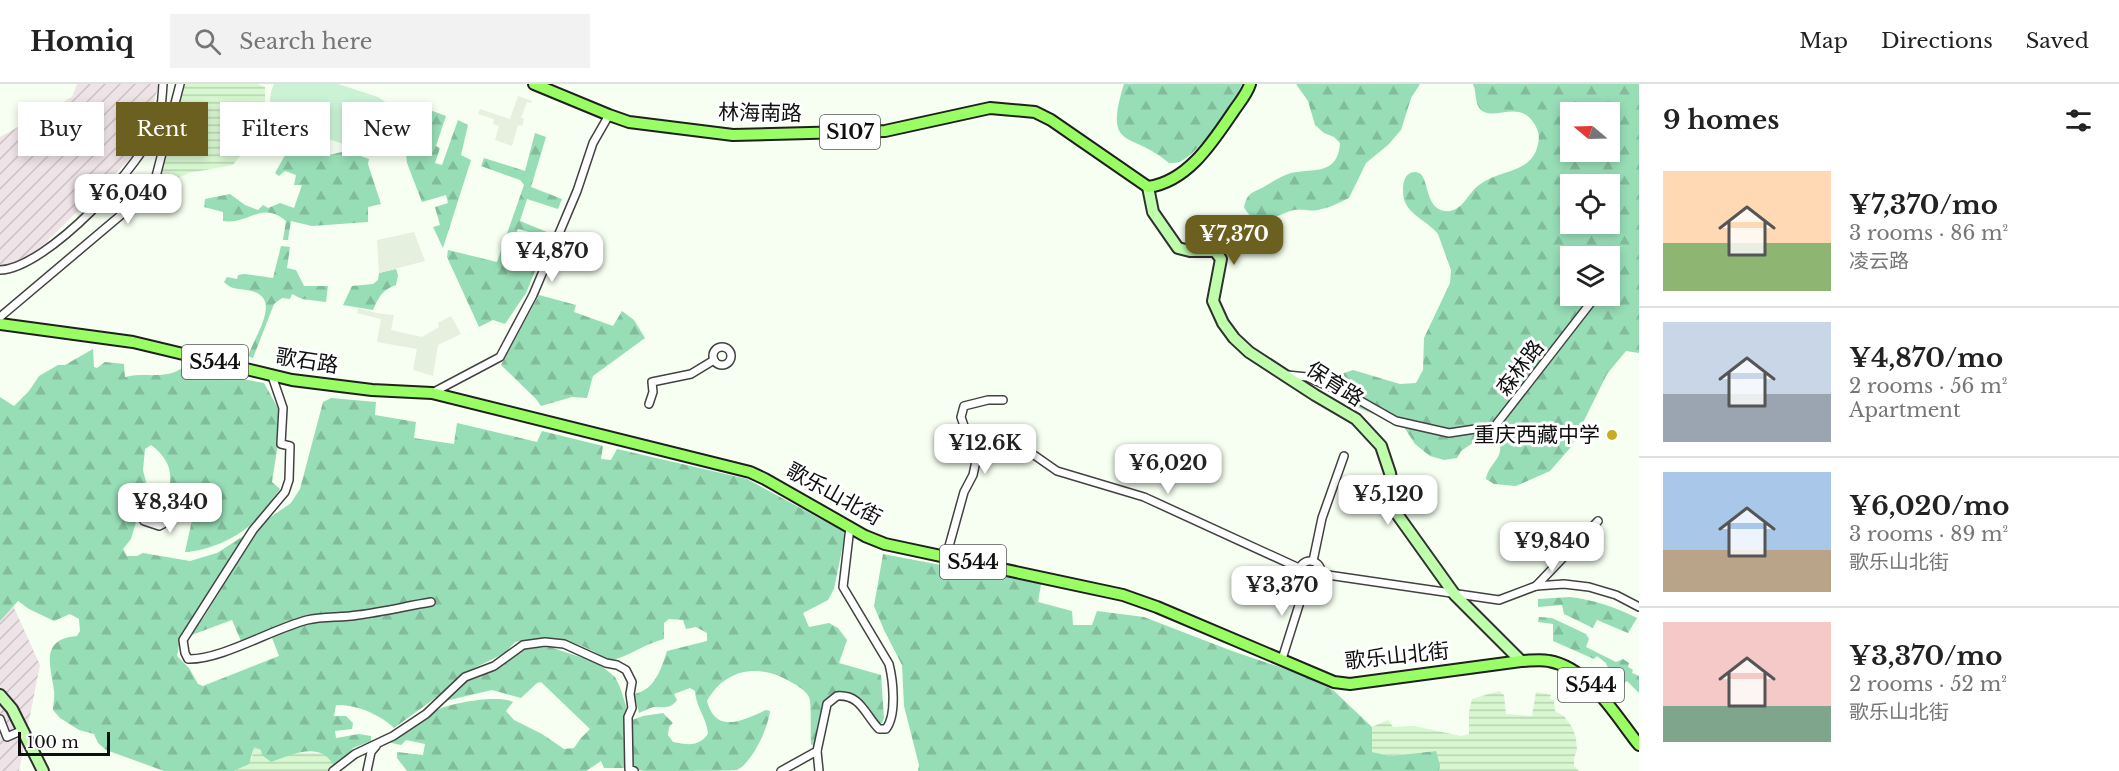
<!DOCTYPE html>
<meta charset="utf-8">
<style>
:root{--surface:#fff;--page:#f2f2f2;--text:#222;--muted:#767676;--line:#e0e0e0;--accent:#6c6021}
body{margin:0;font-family:"Libre Baskerville","Noto Sans SC",serif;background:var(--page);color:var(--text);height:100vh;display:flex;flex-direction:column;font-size:22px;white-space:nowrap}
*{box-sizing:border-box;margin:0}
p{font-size:20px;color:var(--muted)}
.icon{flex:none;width:33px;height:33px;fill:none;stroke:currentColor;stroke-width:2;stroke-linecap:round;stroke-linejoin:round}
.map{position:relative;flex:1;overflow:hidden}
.sheet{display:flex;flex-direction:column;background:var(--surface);width:480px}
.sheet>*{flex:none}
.top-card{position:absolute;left:18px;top:18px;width:570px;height:54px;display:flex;gap:12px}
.needle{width:39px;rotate:289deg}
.buttons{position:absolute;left:1560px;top:18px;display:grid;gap:12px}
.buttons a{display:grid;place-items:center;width:60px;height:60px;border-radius:0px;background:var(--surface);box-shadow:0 3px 9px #0003;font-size:30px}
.scale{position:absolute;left:18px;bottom:15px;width:92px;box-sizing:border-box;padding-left:6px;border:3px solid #0f0f0f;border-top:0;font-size:16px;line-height:21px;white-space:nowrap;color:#0f0f0f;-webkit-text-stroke:4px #fff;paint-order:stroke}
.price{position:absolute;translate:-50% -51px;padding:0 14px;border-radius:12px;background:#fff;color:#222;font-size:20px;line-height:39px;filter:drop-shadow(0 2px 3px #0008)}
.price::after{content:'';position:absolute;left:50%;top:36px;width:18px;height:14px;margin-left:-9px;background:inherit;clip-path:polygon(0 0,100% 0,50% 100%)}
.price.selected{background:var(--accent);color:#fff}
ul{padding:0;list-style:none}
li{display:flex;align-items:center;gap:18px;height:150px;padding:0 24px}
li+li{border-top:2px solid var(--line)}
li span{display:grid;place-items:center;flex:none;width:168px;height:120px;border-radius:0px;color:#555}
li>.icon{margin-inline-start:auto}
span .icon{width:72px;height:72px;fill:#fffc;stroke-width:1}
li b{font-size:26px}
h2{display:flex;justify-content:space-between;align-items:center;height:72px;padding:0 24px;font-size:26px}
.tag{padding:0 21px;border-radius:0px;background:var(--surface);box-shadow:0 3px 9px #0003;font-size:21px;line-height:54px}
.tag.selected{background:var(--accent);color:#fff}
header{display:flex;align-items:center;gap:36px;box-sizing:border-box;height:84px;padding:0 30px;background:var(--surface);border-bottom:2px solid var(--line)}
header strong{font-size:28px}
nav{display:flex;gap:33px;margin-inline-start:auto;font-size:21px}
.search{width:420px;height:54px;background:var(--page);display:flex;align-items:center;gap:15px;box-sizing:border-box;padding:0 21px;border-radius:0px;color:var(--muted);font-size:22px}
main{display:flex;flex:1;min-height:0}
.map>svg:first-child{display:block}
.industrial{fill:url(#industrial-furrows)}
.farmland{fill:url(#farmland-rules)}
.forest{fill:url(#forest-firs);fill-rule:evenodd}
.pitch{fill:#cbf2d4}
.plaza{fill:#e5f0df}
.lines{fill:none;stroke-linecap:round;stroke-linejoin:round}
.street-casing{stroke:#424242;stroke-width:10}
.secondary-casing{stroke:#313131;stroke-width:14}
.primary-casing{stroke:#202020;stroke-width:14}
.street{stroke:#fff;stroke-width:7}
.secondary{stroke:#bfffac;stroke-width:10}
.primary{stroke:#99fe63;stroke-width:10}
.poi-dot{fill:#c6ac20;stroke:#fff;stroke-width:2}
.labels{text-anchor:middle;stroke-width:6;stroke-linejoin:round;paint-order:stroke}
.shield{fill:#fff;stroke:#575757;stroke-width:1.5}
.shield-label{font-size:20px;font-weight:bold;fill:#0f0f0f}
.street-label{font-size:21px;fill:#0f0f0f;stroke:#fff}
.poi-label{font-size:21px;fill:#0f0f0f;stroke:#fff;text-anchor:end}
</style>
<header>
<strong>Homiq</strong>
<div class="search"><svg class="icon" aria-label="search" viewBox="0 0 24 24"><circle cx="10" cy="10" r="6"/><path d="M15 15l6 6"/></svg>Search here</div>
<nav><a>Map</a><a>Directions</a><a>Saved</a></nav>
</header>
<main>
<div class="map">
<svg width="1639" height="687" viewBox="0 0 1639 687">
<defs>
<pattern id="industrial-furrows" width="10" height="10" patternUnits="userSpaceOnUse" patternTransform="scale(1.5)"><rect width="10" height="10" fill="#eee3e6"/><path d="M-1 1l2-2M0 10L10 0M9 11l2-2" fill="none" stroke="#cbc2c4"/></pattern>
<pattern id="farmland-rules" width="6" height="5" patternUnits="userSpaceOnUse" patternTransform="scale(1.5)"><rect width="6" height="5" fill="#d7f7d0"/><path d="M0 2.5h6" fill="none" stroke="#b7d3b1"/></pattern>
<pattern id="forest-firs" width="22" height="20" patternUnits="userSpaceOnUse" patternTransform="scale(1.5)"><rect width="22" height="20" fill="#97ddb6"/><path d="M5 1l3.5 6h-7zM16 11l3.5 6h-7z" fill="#81bc9b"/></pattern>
</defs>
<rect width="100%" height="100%" fill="#f6fff1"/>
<g class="industrial">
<path d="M77,0H159L140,65L15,189H0V53L72,13Z"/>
<path d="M0,493L40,581L19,687H0Z"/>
</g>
<g class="farmland">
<path d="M185,0H257L265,3V23L254,24L255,39L252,49L240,72L233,81L189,89L175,95L159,93Z"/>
<path d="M1499,607L1504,611L1506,630L1532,632L1536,608L1551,611L1550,615L1554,616L1555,627L1564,632L1572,643L1576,654L1577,666L1574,674V682L1579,687H1439L1440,681L1434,667L1390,672L1372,668V643L1388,636L1393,643L1414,642L1461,652L1469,650V628L1472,615Z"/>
<path d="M253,663L283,674L293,669H322L329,673L334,682L328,687H234L243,683L252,674Z"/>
</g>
<g class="forest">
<path d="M1124,0H1242C1235,18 1200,67 1183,76C1179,79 1173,79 1169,79C1131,46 1103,68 1124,0Z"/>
<path d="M1296,0H1420L1411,14L1401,46L1388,61L1366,79L1349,114C1339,119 1328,124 1318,126C1310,128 1303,124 1294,126C1277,130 1257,148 1244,123C1247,110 1251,109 1262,104C1271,99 1280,92 1291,89C1313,84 1338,92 1340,59L1334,53L1324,49L1315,41L1308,17Z"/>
<path d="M1473,0H1639V269L1626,267L1607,290L1571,363L1550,387L1516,402L1494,400L1486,395C1488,380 1505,374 1499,358L1483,352L1461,367L1457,374L1444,376L1430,372L1415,360L1404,343L1350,320L1342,314L1336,301L1341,290L1353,286L1400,300L1416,299L1423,286L1424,254L1450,199L1451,186L1438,150C1429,138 1408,131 1404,115C1402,106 1402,89 1414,88C1431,86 1422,124 1445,127C1462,129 1467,110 1479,101C1498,86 1526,90 1536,67C1539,59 1540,52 1537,45C1523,12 1495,38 1481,26C1474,19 1477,8 1473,0ZM1570,28H1610V68H1570ZM1570,100H1610V140H1570ZM1570,172H1610V212H1570Z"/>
<path d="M416,21L446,32L436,62L440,64L435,79L442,81L458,36L468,41L461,71L471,76L443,164L433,143L440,141L435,123L448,119L446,111L422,118L407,79L406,71V54Z"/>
<path d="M535,49L546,53L531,103L562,115L558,125L527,115L520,137L552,150L551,154L518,145L509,170L538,180L526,209L505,240L493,236L479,243L447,173L448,166L497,178L524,101L520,96L481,82L484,74L525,87Z"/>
<path d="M288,66L329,71L346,67L369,75L368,80L381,120L368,123V138L312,142L291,137L288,156H283L286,137C261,116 249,141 223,137V128L204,123L205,115L230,110L245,121L258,126L263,121L268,124L280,119L294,124L302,101H294L296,91L285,87L279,92L275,89Z"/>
<path d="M281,162L290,163L287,184L296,186L304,202H328L326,218L302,215L292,210L290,215L282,214L274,220L253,274L248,272C256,249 285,211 246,206C236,204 232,206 224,198L227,193L237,195L238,191L245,190L273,194Z"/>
<path d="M396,185L398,191L396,201C382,206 379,213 373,226L343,221L352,202L373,200L378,196L379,189Z"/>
<path d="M539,211L576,221L574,228L613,242L622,227L634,236L645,254L593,292L587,314L572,313L541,322L536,315L501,281Z"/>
<path d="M93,265L94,283L97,284L105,278L124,280L125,293C145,288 165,296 182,284L264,299L279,326L278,359L272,398L280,405C273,415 265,426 257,435C240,453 209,467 185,468L196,418L192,412L176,410L169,406C173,386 168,374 151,361L145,365L143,386L147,402L131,455L123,465L127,472H137L143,469L190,477L217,469L245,451L196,532L181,551L177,572L189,584L198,600L203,602L279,572L269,546L241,557L232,536L189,552L204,533L250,458L265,437L291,419L300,405L323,318L331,314L376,318L375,331L416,338L414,354L454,360L457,339L537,358L542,347L603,362L601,375L611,376L617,365L747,395L843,447L845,451L834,505L828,516L803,529L809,543L829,539L838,544L847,556L839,579L881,591L884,634L882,639H879C874,632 869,621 862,616C843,599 826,608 820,630C817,641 820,654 815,663L811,660C810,649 812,620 809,613C805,606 798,602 791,598C760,579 725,584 707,617C716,651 743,636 766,626L770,627C768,644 753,678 737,686C729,687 658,687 644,687L630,684H604L601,677L586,687H407L397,674V668L423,671L425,660L406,656L401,661L387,658C403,648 419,638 435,627C448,619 499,610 513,618L506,627L514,636L542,650L564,665L574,664L581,654L590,645L541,598L537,599L521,614L492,606L441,618L467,596L496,585L523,565L550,563L598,579L615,593L620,603L627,625L624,639L643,632L663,629L673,639L669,643L668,651L673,658C688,661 698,663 708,650C707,634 696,624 695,607L690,604L674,610L677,616C671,625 664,623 654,623C649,624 644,627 639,629L634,610C655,606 661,585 667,567L707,557V549L696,543L686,545L683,536L669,535L664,539V555C645,560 629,572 610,577C573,555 557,551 515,558L505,569L462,590L438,612L394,644C380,630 355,620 336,621L334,632H346L353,639L352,645L335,647L336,654L359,650L371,652V657L353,664L343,676L334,682C320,656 293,671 271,678L262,671L261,666L254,663L249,680L234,687H164L106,666L98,659L94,650L79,646L60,634L53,626C53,620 55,613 54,607C51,582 39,555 77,552L80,547L79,535L70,530L54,537L29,525L18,517L0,537V313L14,322L29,307L39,292L58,281H65Z"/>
<path d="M883,470L1041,500L1038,518L1072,527L1073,541H1092L1097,527L1144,533L1232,567L1303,591L1333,606L1372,643V668L1390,672L1436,667L1440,681L1439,687H918L919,681L904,622L902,581L884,546L874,522Z"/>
<path d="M1570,513C1594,516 1615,523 1637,534L1628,549L1597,536L1593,544L1564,530L1562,521L1538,523V515Z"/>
<path d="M1539,533L1552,534L1586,550L1589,555L1586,563L1616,578L1623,575L1629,579L1628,583L1633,586L1632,589L1639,592V609L1627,597L1623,600L1607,582L1606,579L1597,572L1594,575L1553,557V540L1538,538Z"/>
</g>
<g class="pitch">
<path d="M274,0H338L378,13L387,19L392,34L387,56L366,67L284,41C271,29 266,17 274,0Z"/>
<path d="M520,151L545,159L540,174L515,165Z"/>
</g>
<g class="plaza">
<path d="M518,12L532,17L531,19L527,18L521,34L524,35L522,42L518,41L512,62L495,56L499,42L493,40L494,35L478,30L480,25L510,35Z"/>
<path d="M414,148L425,177L379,189L377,156Z"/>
<path d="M358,224L376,229L394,231L391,246L422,253L439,243L438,239L451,232L461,250L438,261L433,292L413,286L417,265L377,258L381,235L357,229Z"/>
</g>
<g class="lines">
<defs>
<g id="street">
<path d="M0,186C46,185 145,80 158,36C162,25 162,12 163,0"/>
<path d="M1610,194L1613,190"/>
<path d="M0,233L153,104L180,0"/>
<circle cx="722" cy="272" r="9"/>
<path d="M1287,291L1307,293L1359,316L1396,337L1449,349L1495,342L1596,212"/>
<path d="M272,292L283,324L281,360L290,362L289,396L285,408L253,446L183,556L185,569L188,575C221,576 272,545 307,536C324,532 341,534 358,531C382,528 407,522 431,518"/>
<path d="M432,309L500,273L533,211L577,107L593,59L609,31"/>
<path d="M649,320L653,308L652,298L691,290L714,276"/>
<path d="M1024,364L1057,387L1144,413L1299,484"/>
<path d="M144,437L159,442L163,440L173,417"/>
<path d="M946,473L964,408L973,391L976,377L961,333L964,322L988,316H1003"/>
<circle cx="1310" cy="488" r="11"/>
<path d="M1313,477L1322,434L1344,372"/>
<path d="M1321,490L1499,516L1536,502L1564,500L1589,503L1616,511L1639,523"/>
<path d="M1536,502L1598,437"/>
<path d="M1282,575L1306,499"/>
<path d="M0,635L7,653L23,646"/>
<path d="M817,667L819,687"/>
<path d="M333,687L355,670L393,652L426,630L465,593L494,582L523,561L545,558L564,560L606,579L617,581L626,586L632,598L630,610L632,624L628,633L629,685L634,687"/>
<path d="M367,687L371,668L376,662"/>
<path d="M781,687L817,667L826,625L827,620L837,612C861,610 865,631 879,645H886C897,631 893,596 889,580L843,503L850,443"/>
</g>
<g id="secondary">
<path d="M1148,103L1153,128L1178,164L1190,167H1215L1221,175L1213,217L1223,239L1234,254L1249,268L1315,311L1356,335L1381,362L1390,389L1397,430L1455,511L1521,577"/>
<path d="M0,611L12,625L43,687"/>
</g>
<g id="primary">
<path d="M534,0L609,31L629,38L733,51L885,47L990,24L1035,28L1051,36L1148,103C1187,98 1212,59 1233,28C1239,19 1247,10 1250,0"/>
<path d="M0,240L133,258L292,296L372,306L432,309L750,388L765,395L865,452L885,460L1123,511L1157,523L1334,598L1350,600L1521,577C1529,577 1540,575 1549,577C1589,584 1615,631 1639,661"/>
</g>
</defs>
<use href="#street" class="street-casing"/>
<use href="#secondary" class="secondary-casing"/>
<use href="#primary" class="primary-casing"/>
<use href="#street" class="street"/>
<use href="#secondary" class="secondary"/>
<use href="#primary" class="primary"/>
</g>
<circle class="poi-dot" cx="1612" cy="351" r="6"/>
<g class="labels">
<g class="shield">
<rect x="820" y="31" width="60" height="34" rx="4.5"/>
<rect x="182" y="261" width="66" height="34" rx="4.5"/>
<rect x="940" y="461" width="66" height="34" rx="4.5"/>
<rect x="1558" y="584" width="66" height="34" rx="4.5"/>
</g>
<g class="shield-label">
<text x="850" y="55">S107</text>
<text x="215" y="285">S544</text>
<text x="973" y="485">S544</text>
<text x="1591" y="608">S544</text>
</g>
<g class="street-label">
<text transform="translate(760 29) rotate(1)" y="7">林海南路</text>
<text transform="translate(307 277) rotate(9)" y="7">歌石路</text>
<text transform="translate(1520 284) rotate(-53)" y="7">森林路</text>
<text transform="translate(1335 300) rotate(33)" y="7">保育路</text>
<text transform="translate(834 410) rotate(29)" y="7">歌乐山北街</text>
<text transform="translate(1397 572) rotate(-6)" y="7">歌乐山北街</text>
</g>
<g class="poi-label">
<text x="1600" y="358">重庆西藏中学</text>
</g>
</g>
</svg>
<div class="buttons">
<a><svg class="needle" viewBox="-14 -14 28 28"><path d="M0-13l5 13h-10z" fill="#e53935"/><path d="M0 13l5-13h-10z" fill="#767676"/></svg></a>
<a><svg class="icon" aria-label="locate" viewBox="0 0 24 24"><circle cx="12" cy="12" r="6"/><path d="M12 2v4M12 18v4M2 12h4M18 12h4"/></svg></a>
<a><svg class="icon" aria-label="layers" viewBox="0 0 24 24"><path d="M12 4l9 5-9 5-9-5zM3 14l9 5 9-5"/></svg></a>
</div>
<div class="scale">100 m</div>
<b class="price" style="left:128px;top:141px">¥6,040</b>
<b class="price selected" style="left:1234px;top:182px">¥7,370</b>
<b class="price" style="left:552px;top:199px">¥4,870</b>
<b class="price" style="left:985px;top:391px">¥12.6K</b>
<b class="price" style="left:1168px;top:411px">¥6,020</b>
<b class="price" style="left:1388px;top:442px">¥5,120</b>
<b class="price" style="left:170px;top:450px">¥8,340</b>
<b class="price" style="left:1552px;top:489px">¥9,840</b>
<b class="price" style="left:1282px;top:533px">¥3,370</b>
<div class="top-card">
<a class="tag">Buy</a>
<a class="tag selected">Rent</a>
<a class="tag">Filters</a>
<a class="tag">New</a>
</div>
</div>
<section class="sheet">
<h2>9 homes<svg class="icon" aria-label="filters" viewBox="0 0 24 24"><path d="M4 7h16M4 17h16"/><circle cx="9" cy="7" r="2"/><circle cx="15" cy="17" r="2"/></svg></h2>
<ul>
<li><span style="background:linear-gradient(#ffd9b3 60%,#8fb573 0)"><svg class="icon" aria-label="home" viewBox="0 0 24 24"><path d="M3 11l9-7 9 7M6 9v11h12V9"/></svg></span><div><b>¥7,370/mo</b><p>3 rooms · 86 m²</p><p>凌云路</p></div></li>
<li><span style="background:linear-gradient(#c9d6e8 60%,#9aa5b1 0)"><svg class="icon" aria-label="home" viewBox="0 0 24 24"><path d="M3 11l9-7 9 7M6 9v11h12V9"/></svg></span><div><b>¥4,870/mo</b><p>2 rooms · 56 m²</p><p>Apartment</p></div></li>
<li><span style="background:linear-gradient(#a9c7e8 65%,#b9a48a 0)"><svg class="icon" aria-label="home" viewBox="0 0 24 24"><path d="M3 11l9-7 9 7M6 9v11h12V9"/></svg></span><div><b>¥6,020/mo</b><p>3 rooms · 89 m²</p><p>歌乐山北街</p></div></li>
<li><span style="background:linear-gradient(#f6c9c9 70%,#7fa58c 0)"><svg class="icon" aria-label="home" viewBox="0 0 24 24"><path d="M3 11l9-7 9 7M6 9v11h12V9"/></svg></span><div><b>¥3,370/mo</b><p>2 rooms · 52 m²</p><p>歌乐山北街</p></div></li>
</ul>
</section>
</main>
